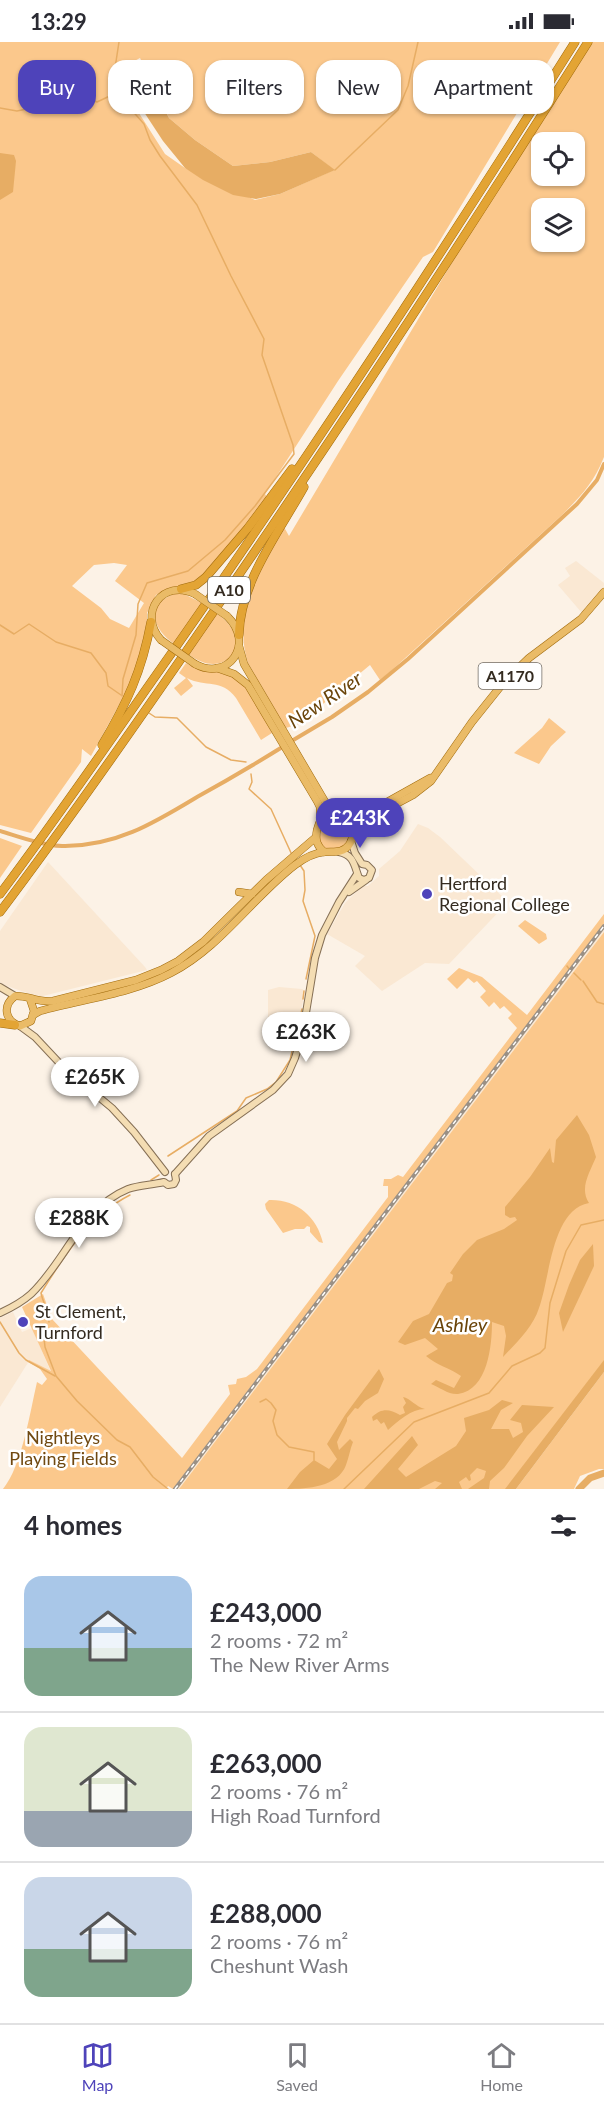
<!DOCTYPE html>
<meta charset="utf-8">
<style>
:root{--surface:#fff;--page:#f7f7f7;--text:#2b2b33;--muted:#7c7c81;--line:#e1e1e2;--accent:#4e43ba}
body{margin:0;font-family:Lato,sans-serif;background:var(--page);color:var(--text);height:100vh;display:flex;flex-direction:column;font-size:22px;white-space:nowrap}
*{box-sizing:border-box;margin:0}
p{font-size:20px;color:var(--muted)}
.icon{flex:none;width:33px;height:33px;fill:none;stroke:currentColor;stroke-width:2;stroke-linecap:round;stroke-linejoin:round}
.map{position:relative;height:1447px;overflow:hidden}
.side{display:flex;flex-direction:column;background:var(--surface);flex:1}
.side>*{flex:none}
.banner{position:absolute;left:18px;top:18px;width:568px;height:54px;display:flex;gap:12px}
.controls{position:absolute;left:531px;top:90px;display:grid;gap:12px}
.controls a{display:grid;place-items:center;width:54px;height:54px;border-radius:12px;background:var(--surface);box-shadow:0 2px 4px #0004;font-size:30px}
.price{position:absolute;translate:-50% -51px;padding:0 14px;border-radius:21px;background:#fff;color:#222;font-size:20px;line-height:39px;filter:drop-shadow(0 2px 3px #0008)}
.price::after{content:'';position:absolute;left:50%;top:36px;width:18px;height:14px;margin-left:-9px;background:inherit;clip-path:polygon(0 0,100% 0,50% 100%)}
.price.current{background:var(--accent);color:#fff}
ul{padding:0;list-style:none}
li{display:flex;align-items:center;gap:18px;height:150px;padding:0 24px}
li+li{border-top:2px solid var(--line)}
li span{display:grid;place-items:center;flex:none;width:168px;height:120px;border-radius:18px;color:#555}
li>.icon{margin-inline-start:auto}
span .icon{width:72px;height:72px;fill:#fffc;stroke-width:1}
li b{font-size:26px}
h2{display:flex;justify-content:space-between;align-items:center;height:72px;padding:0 24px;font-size:26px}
.pill{padding:0 21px;border-radius:18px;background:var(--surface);box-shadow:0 2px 4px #0004;font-size:21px;line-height:54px}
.pill.current{background:var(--accent);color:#fff}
.status{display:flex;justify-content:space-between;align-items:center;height:42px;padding:0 30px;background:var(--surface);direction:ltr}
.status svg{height:16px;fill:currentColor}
.tab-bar{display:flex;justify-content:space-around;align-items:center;height:84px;border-top:2px solid var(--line);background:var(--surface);font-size:16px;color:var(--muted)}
.tab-bar a{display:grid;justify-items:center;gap:3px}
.tab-bar .current{color:var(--accent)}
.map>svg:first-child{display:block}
.built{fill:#fae8d3}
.green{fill:#fbc88c;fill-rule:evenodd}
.water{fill:#e7ad64}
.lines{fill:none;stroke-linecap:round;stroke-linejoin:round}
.stream{stroke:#e7ad64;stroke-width:1.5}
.canal{stroke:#e7ad64;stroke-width:4}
.river{stroke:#e7ad64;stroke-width:7}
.secondary-casing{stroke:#856f55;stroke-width:8}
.primary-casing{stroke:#a16b0c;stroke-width:8}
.trunk-casing{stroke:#a16b0c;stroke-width:9}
.secondary{stroke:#f4ddb3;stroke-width:6}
.primary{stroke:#eabb67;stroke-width:7}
.trunk{stroke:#e3a434;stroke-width:8}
.rail-casing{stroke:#9a9085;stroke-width:4}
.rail{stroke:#fff;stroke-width:1.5;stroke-dasharray:4.5;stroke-linecap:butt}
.primary-bridge-casing{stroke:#a16b0c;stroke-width:8;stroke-linecap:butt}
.primary-bridge{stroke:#eabb67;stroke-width:7}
.poi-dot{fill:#4e43ba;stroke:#fff;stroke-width:2}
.labels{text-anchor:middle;stroke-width:5;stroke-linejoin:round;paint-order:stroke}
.shield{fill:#fff;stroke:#716b63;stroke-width:1.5}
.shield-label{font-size:16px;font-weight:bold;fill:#342b20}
.poi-label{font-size:18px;fill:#342b20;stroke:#fff;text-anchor:start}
.park-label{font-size:18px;fill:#704911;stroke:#fff}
.water-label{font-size:20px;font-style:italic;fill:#6a4409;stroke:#fff}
</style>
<div class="status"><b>13:29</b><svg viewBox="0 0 49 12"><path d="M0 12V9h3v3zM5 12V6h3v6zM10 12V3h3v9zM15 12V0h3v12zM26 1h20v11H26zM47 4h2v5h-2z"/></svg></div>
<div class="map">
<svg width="604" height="1447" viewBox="0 0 604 1447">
<rect width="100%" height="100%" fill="#fcf2e6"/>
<g class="built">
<path d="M576,519L604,541V544L597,554L582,571L558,543L570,534L565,526Z"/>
<path d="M418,782L428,786L440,795L508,860L449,922L425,921L382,949L355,924L365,914L327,892L345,861L362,844H368L379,834V827L400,809Z"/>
<path d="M48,820L145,925L147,928L39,955L4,943L0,940V889Z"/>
<path d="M604,882V890L264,1337L179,1447H173Z"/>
<path d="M279,945L302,947L305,949L298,983L268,981V948Z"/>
<path d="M13,1270L22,1290L32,1286L51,1330L29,1319L0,1365V1276Z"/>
</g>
<g class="green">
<path d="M0,0H560L433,210L423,215L338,339L265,452L268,457L206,531L192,542L169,546L156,553L147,571V586L140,616L131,641L91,714L82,707L81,720L31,791L0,783ZM140,16L169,76L195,98L233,124L270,120L311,110L334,128L280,152L255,158L185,126L165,112L137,68V53L127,23ZM114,521L127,523L115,539L144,561L129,586L110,577L101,566L72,544L94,523Z"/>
<path d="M591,0H604V415C594,440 582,453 563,472L391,629L380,638L370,623L299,682L286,686L248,621C232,572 260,526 284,485L289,494L460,207ZM542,100H574V134H542ZM542,166H574V200H542Z"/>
<path d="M174,552H184L202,561L174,602C153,587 144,563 174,552Z"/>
<path d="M216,571C257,597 227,642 188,612Z"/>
<path d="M186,621C204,631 211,626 227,632C251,640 261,671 272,691L261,698L236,656C221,636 206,646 187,636L193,644L181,654L174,646L186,636L179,631Z"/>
<path d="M549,676L566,690L551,704L539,722L514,711L542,686Z"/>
<path d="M331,775C344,775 355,788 347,800C347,801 340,807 339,807L323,806L319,798L323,782Z"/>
<path d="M0,796L22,804L0,836Z"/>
<path d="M604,872V882L173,1447L168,1444L166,1447H3C22,1424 30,1370 37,1340L42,1343L47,1337L40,1327L28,1320L29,1318L51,1329L22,1265L43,1252L52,1277L182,1416L230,1352L228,1343L236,1342L237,1337L246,1335L257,1327L388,1155V1144H383L384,1137H391L398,1133L403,1135L517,986L508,976L512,972L504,964L500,967L494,960L489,965L480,955L486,949L477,939L474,941L468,936L457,947L447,937L459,926L482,935L527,973Z"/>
<path d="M525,878L546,892L547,897L539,902L518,884Z"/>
<path d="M604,890V1319L529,1419L506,1447H179Z"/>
<path d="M269,1158C296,1157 317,1174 323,1201L319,1200L310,1190V1185L307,1184L304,1187H295L283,1191L266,1167L265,1162Z"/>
<path d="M604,1330V1427H599L580,1434L574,1447H516Z"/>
</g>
<g class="water">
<path d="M139,19L169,76L195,98L233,124L270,120L311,110L335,128L280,152L256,157L233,153L203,138L185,126L163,99L142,67L128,23Z"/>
<path d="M0,111L14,113L16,119L13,150L0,158Z"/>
<path d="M577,1073L589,1093L596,1115C590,1130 579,1146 589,1161C551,1168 550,1237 539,1266C533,1285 517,1300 503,1315L506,1294L504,1284L492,1280C492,1303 488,1348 458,1352C449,1353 439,1345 431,1342L436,1338L454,1346L461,1334C450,1326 436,1323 426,1314L438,1307L425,1296L405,1303L398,1300L413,1279L429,1272L447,1241L452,1239L453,1233L450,1231L463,1212L477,1198L504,1187L517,1178L515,1175L510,1176L505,1173V1165L530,1135L550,1106L552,1120L554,1121L556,1098Z"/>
<path d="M593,1202L594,1224L563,1290L559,1271L569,1243L580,1218Z"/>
<path d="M604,1318V1330L516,1447H505Z"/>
<path d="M379,1327L384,1337L378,1351L365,1359L358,1367L355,1366L347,1376V1379L337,1400L339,1408L350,1397L353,1400C350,1407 349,1415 346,1423C338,1445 307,1447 287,1447L300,1430L314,1418L329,1427L337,1417L327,1402L345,1373Z"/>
<path d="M403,1355C410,1356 416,1365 425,1367C411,1367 398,1379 388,1388L384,1380L381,1382L377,1377L373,1379L372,1375C382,1366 389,1367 400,1373L405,1371L403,1365L406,1361Z"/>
<path d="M502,1358L513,1361L501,1368L491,1387H509L513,1396L523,1390L521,1381L510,1378L522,1363L554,1365L527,1394L504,1426L490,1439L489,1447H468L484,1436L486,1429L477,1426L470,1433L471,1438L469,1439L466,1435L459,1440L462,1447H435L442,1441L435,1439L419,1447H364L412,1394L418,1403L398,1427L406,1435L456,1404L466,1389L464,1376L489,1368Z"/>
</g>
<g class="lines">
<g class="stream">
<path d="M119,0L115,26L129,65L144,82L150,98L160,114L197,163L231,234L264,297L262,313L293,403L294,412L255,464L225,498L188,529L147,541L138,562L136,593L123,637L122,654"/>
<path d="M0,66L17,69L84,55L97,60L114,52L124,51"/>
<path d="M335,128L398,68L408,44L418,0"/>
<path d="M0,583L14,592L29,582L56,600L91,611L106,631L108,644L121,653"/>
<path d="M149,671L155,675L177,676L206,705L231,718L246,720"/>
<path d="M251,732L252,740L249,747L271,767L292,813"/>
<path d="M300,823L304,829L305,848L303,859L315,894L306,937"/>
<path d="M567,924L569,927"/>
<path d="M574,931L581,938"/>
<path d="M583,939L597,960L604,962"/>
<path d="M303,957L304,949"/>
<path d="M168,1114L237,1069L246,1056L267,1047L276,1040L290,1018L302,967"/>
<path d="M151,1138L159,1133"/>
<path d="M0,1280L19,1311L26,1318L55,1334"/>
<path d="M49,1280C49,1269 43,1261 41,1251C64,1214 90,1173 130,1153"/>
<path d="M44,1296L45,1305L56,1334L77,1359L117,1398L130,1405L153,1435L168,1447"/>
<path d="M260,1360L266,1357L271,1361L276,1368L273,1379L277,1393L289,1405L314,1410V1418"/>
<path d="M344,1447L414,1380L489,1351L512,1324L540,1311L545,1306L550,1261L566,1209L581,1183L604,1178"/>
</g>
<g class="canal">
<path d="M290,700L332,675L368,650L408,617L577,462L597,438L604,422"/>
<path d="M0,789C20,795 41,803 62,804C115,805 154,781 197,755C226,739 255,722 284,704"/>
</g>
<path class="river" d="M579,1447L590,1436L604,1431"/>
<defs>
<g id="secondary">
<path d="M339,810C354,813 354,823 359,836L364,838L369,836L372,828L367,823L362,822L355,811L351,799"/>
<path d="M349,850L366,838"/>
<path d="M0,945L15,954"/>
<path d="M20,984L35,995L65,1027L112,1066L134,1090L165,1130"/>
<path d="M175,1132L209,1094L273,1048L288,1032L295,1016L303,989L315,916L322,893L339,860L357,832"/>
<path d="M0,1271C11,1266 22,1260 31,1252C65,1220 81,1166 128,1147C139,1143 152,1143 164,1140L168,1143L174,1142L176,1138L175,1132"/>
</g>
<g id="primary">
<path d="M161,598C137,571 163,536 195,552"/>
<path d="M239,604L244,622L327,763L335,771"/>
<path d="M195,622C228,640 256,602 227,574"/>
<path d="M217,626L234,632L248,643L317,759L320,765V779"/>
<path d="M352,790L359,782L413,753L431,739L472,680L504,640L529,616L581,577L604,550"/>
<path d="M324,810C317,804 315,798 317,788C324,759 343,778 362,774L430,736"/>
<path d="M239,850L252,852"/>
<path d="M30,957L34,969L31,979L20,984C5,979 2,964 15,954C28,953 37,961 53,959L136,938L161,928L178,919L203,900L266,838L315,796"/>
<path d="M33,973L40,969C83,957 131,952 171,931C221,905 252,856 295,823C303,817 314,811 324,810C334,809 342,812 349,803C356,793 351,782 344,774"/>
</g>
<g id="trunk">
<path d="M181,547L196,543L206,535L248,486L292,427"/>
<path d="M239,593C240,540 279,490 304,445"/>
<path d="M102,703C127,661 142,629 151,580"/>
<path d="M0,852C51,784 99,715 147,646C296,435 437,219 575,0"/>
<path d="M0,870C74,772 144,671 214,569C343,382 467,192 588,0"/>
<path d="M0,981L15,983"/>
</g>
</defs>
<use href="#secondary" class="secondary-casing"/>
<use href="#primary" class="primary-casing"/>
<use href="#trunk" class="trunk-casing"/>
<use href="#secondary" class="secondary"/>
<use href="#primary" class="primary"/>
<use href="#trunk" class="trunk"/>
<defs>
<path id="rail" d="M175,1447L604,884"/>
</defs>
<use href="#rail" class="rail-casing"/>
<use href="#rail" class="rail"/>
<defs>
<g id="primary-bridge">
<path d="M195,552L227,574"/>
<path d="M161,598L195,622"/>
</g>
</defs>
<use href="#primary-bridge" class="primary-bridge-casing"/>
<use href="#primary-bridge" class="primary-bridge"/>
</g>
<g class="poi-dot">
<circle cx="427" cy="852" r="6"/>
<circle cx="23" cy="1280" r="6"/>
</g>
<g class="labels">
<g class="shield">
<rect x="208" y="535" width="42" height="26" rx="4.5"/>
<rect x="478.5" y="621" width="63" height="26" rx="4.5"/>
</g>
<g class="shield-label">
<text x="229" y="554">A10</text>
<text x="510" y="640">A1170</text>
</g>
<g class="poi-label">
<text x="439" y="848">Hertford<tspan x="439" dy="21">Regional College</tspan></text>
<text x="35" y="1276">St Clement,<tspan x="35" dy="21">Turnford</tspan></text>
</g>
<g class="park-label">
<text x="63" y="1402">Nightleys<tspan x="63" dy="21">Playing Fields</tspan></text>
</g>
<g class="water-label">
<text transform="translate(325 658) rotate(-34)" y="7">New River</text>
<text x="460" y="1290">Ashley</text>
</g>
</g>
</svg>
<div class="controls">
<a><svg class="icon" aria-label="locate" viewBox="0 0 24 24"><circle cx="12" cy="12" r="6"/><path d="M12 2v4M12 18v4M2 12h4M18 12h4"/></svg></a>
<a><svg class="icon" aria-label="layers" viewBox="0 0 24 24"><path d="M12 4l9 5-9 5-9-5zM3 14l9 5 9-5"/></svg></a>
</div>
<b class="price current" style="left:360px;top:807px">£243K</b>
<b class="price" style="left:306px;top:1021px">£263K</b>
<b class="price" style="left:95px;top:1066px">£265K</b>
<b class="price" style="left:79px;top:1207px">£288K</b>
<div class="banner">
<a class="pill current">Buy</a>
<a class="pill">Rent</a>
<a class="pill">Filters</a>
<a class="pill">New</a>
<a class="pill">Apartment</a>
</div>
</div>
<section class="side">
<h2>4 homes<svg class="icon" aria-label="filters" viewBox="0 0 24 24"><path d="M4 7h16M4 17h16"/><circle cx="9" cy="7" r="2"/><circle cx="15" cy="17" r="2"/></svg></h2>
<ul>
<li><span style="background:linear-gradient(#a9c7e8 60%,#7fa58c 0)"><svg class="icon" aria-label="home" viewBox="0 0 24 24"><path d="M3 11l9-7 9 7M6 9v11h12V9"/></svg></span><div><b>£243,000</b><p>2 rooms · 72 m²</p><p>The New River Arms</p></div></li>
<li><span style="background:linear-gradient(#dfe7d0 70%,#9aa5b1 0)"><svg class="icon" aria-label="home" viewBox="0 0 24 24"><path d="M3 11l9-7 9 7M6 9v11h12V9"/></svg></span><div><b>£263,000</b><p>2 rooms · 76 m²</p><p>High Road Turnford</p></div></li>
<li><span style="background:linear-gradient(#c9d6e8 60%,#7fa58c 0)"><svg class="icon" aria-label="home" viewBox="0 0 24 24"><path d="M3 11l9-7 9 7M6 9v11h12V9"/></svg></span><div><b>£288,000</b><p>2 rooms · 76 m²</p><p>Cheshunt Wash</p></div></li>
</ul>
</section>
<nav class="tab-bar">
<a class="current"><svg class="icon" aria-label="map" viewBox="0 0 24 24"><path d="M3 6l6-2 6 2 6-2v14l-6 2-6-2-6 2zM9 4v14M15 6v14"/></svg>Map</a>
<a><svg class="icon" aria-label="saved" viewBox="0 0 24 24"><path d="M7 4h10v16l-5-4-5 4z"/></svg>Saved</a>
<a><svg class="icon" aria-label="home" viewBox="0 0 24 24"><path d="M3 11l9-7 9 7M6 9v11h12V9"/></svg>Home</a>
</nav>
